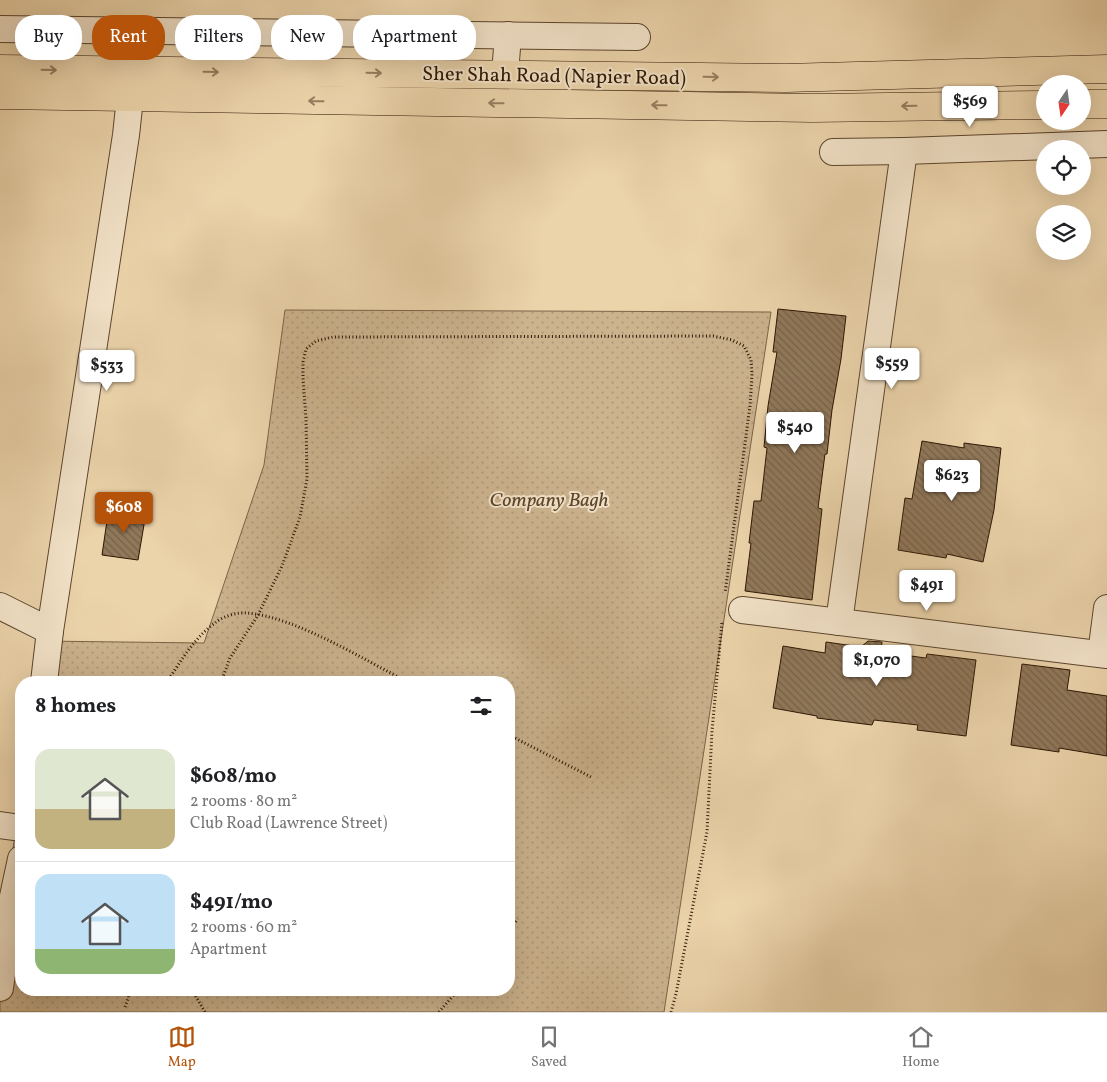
<!DOCTYPE html>
<meta charset="utf-8">
<style>
:root{--surface:#fff;--page:#f6f6f6;--text:#202124;--muted:#757577;--line:#e0e0e0;--accent:#b45309}
body{margin:0;font-family:Vollkorn,serif;background:var(--page);color:var(--text);height:100vh;display:flex;flex-direction:column;font-size:19px;white-space:nowrap}
*{box-sizing:border-box;margin:0}
p{font-size:16px;color:var(--muted)}
.icon{flex:none;width:28px;height:28px;fill:none;stroke:currentColor;stroke-width:2;stroke-linecap:round;stroke-linejoin:round}
.map{position:relative;flex:1;overflow:hidden}
.sheet{position:absolute;left:15px;top:676px;width:500px;height:320px;display:flex;flex-direction:column;background:var(--surface);border-radius:20px;box-shadow:0 5px 20px #0002}
.sheet>*{flex:none}
.guide{position:absolute;left:15px;top:15px;width:500px;height:45px;display:flex;gap:10px}
.needle{width:32px;rotate:193deg}
.fabs{position:absolute;left:1036px;top:75px;display:grid;gap:10px}
.fabs a{display:grid;place-items:center;width:55px;height:55px;border-radius:50%;background:var(--surface);box-shadow:0 5px 20px #0002;font-size:25px}
.price{position:absolute;translate:-50% -42px;padding:0 11px;border-radius:5px;background:#fff;color:#222;font-size:16px;line-height:32px;filter:drop-shadow(0 1px 2px #0008)}
.price::after{content:'';position:absolute;left:50%;top:30px;width:15px;height:11px;margin-left:-8px;background:inherit;clip-path:polygon(0 0,100% 0,50% 100%)}
.price.on{background:var(--accent);color:#fff}
ul{padding:0;list-style:none}
li{display:flex;align-items:center;gap:15px;height:125px;padding:0 20px}
li+li{border-top:1px solid var(--line)}
li span{display:grid;place-items:center;flex:none;width:140px;height:100px;border-radius:15px;color:#555}
li>.icon{margin-inline-start:auto}
span .icon{width:60px;height:60px;fill:#fffc;stroke-width:1}
li b{font-size:21px}
h2{display:flex;justify-content:space-between;align-items:center;height:60px;padding:0 20px;font-size:21px}
.pill{padding:0 18px;border-radius:20px;background:var(--surface);box-shadow:0 5px 20px #0002;font-size:18px;line-height:45px}
.pill.on{background:var(--accent);color:#fff}
.menu{display:flex;justify-content:space-around;align-items:center;height:70px;border-top:1px solid var(--line);background:var(--surface);font-size:14px;color:var(--muted)}
.menu a{display:grid;justify-items:center;gap:2px}
.menu .on{color:var(--accent)}
.map>svg:first-child{display:block}
.green{fill:url(#green-dots);stroke:#7c6448}
.building{fill:url(#building-back-hatch);stroke:#2d1603}
.lines{fill:none;stroke-linecap:round;stroke-linejoin:round}
.minor-casing{stroke:#5c452d;stroke-width:28}
.major-casing{stroke:#2d1603;stroke-width:29}
.path{stroke:#2d1603;stroke-width:3;stroke-dasharray:1 2.5;stroke-linecap:butt}
.minor{stroke:#f2e2c8;stroke-width:26}
.major{stroke:#ebd3aa;stroke-width:28}
.oneway{stroke:#967e5f}
.labels{text-anchor:middle;stroke-width:4;stroke-linejoin:round;paint-order:stroke}
.street-label{font-size:20px;fill:#2d1603;stroke:#f2e2c8}
.park-label{font-size:20px;font-style:italic;fill:#5c452d;stroke:#f2e2c8}
</style>
<div class="map">
<svg width="1107" height="1012" viewBox="0 0 1107 1012">
<defs>
<pattern id="green-dots" width="8" height="8" patternUnits="userSpaceOnUse" patternTransform="scale(1.25)"><rect width="8" height="8" fill="#cbb38e"/><path d="M2 2h.1M6 6h.1" fill="none" stroke="#af9979" stroke-width="1.8" stroke-linecap="round"/></pattern>
<pattern id="building-back-hatch" width="6" height="6" patternUnits="userSpaceOnUse" patternTransform="scale(1.25)"><rect width="6" height="6" fill="#90785a"/><path d="M-1 5l2 2M0 0l6 6M5-1l2 2" fill="none" stroke="#766148"/></pattern>
</defs>
<rect width="100%" height="100%" fill="#ebd3aa"/>
<filter id="stains"><feTurbulence type="fractalNoise" baseFrequency=".004" numOctaves="4"/><feColorMatrix values="0 0 0 0 .2 0 0 0 0 .09 0 0 0 0 .02 0 0 0 .5 -.17"/></filter>
<radialGradient id="worn" r=".72"><stop offset=".6" stop-color="#630" stop-opacity="0"/><stop offset="1" stop-color="#630" stop-opacity=".3"/></radialGradient>
<path class="green" d="M285,310L771,312L664,1012H0V950L21,787V990H509V682H35L40,641L204,643L264,465Z"/>
<g class="building">
<path d="M778,309L846,316L841,359L832,410L827,454H825L818,508L822,509L812,600L745,591L751,543H749L754,501H761L767,448L764,447L768,406L777,352H773Z"/>
<path d="M922,441L964,448V443L1001,448L994,510L983,562L947,554L946,558L898,550L905,498L912,499Z"/>
<path d="M109,507L146,513L138,560L102,555Z"/>
<path d="M868,641L882,642L881,652L926,658L927,654L976,660L966,736L917,730L918,725L874,720L872,725L817,718V716L773,708L783,646L825,653L826,642L861,647Z"/>
<path d="M1022,664L1070,670L1067,690L1107,696V756L1059,748V752L1011,745Z"/>
</g>
<g class="lines">
<defs>
<g id="minor">
<path d="M0,29L637,37"/>
<path d="M122,71V30"/>
<path d="M505,74L508,35"/>
<path d="M833,152L904,151L1107,144"/>
<path d="M0,606L50,631"/>
<path d="M742,610L1107,655"/>
<path d="M839,622L904,151"/>
<path d="M1101,654L1107,608"/>
<path d="M44,682L50,631L126,135L130,98"/>
<path d="M0,825L21,828"/>
<path d="M0,988L12,901L21,859"/>
</g>
<g id="major">
<path d="M0,69L786,78L1107,69"/>
<path d="M0,95L813,108L1045,105"/>
<path d="M1082,104H1107"/>
</g>
</defs>
<use href="#minor" class="minor-casing"/>
<use href="#major" class="major-casing"/>
<g class="path">
<path d="M167,682C180,662 195,637 215,623C223,616 237,612 247,613C296,617 364,660 408,682"/>
<path d="M221,682L230,658L258,615L282,566L300,517L307,479L306,419L303,378V362L306,349L316,341L333,337L713,336L732,340L744,346L751,360L752,374L750,406L725,593"/>
<path d="M509,735L593,778"/>
<path d="M509,930L518,919"/>
<path d="M192,990L205,1012"/>
<path d="M125,1007L131,990"/>
<path d="M439,1012L458,990"/>
<path d="M671,1012L676,994L707,832L712,731L722,622"/>
</g>
<use href="#minor" class="minor"/>
<use href="#major" class="major"/>
</g>
<defs><path id="oneway-shaft" d="M-6 0H5M1.5-3L5.5 0L1.5 3" fill="none" stroke-width="1.6" stroke-linecap="round" stroke-linejoin="round" transform="scale(1.25)"/></defs>
<g class="oneway">
<use href="#oneway-shaft" transform="translate(49 70) rotate(1)"/>
<use href="#oneway-shaft" transform="translate(211 72) rotate(1)"/>
<use href="#oneway-shaft" transform="translate(374 73) rotate(1)"/>
<use href="#oneway-shaft" transform="translate(711 77) rotate(1)"/>
<use href="#oneway-shaft" transform="translate(316 101) rotate(-179)"/>
<use href="#oneway-shaft" transform="translate(496 103) rotate(-179)"/>
<use href="#oneway-shaft" transform="translate(659 105) rotate(-179)"/>
<use href="#oneway-shaft" transform="translate(909 106) rotate(179)"/>
</g>
<g class="labels">
<g class="street-label">
<text transform="translate(554 75) rotate(1)" y="7">Sher Shah Road (Napier Road)</text>
</g>
<g class="park-label">
<text x="549" y="506">Company Bagh</text>
</g>
</g>
<rect width="100%" height="100%" filter="url(#stains)"/>
<rect width="100%" height="100%" fill="url(#worn)"/>
</svg>
<div class="fabs">
<a><svg class="needle" viewBox="-14 -14 28 28"><path d="M0-13l5 13h-10z" fill="#e53935"/><path d="M0 13l5-13h-10z" fill="#757577"/></svg></a>
<a><svg class="icon" aria-label="locate" viewBox="0 0 24 24"><circle cx="12" cy="12" r="6"/><path d="M12 2v4M12 18v4M2 12h4M18 12h4"/></svg></a>
<a><svg class="icon" aria-label="layers" viewBox="0 0 24 24"><path d="M12 4l9 5-9 5-9-5zM3 14l9 5 9-5"/></svg></a>
</div>
<b class="price" style="left:970px;top:128px">$569</b>
<b class="price" style="left:892px;top:390px">$559</b>
<b class="price" style="left:107px;top:392px">$533</b>
<b class="price" style="left:795px;top:454px">$540</b>
<b class="price" style="left:952px;top:502px">$623</b>
<b class="price on" style="left:124px;top:534px">$608</b>
<b class="price" style="left:927px;top:612px">$491</b>
<b class="price" style="left:877px;top:687px">$1,070</b>
<div class="guide">
<a class="pill">Buy</a>
<a class="pill on">Rent</a>
<a class="pill">Filters</a>
<a class="pill">New</a>
<a class="pill">Apartment</a>
</div>
<section class="sheet">
<h2>8 homes<svg class="icon" aria-label="filters" viewBox="0 0 24 24"><path d="M4 7h16M4 17h16"/><circle cx="9" cy="7" r="2"/><circle cx="15" cy="17" r="2"/></svg></h2>
<ul>
<li><span style="background:linear-gradient(#dfe7d0 60%,#c2b280 0)"><svg class="icon" aria-label="home" viewBox="0 0 24 24"><path d="M3 11l9-7 9 7M6 9v11h12V9"/></svg></span><div><b>$608/mo</b><p>2 rooms · 80 m²</p><p>Club Road (Lawrence Street)</p></div></li>
<li><span style="background:linear-gradient(#bfe0f5 75%,#8fb573 0)"><svg class="icon" aria-label="home" viewBox="0 0 24 24"><path d="M3 11l9-7 9 7M6 9v11h12V9"/></svg></span><div><b>$491/mo</b><p>2 rooms · 60 m²</p><p>Apartment</p></div></li>
</ul>
</section>
</div>
<nav class="menu">
<a class="on"><svg class="icon" aria-label="map" viewBox="0 0 24 24"><path d="M3 6l6-2 6 2 6-2v14l-6 2-6-2-6 2zM9 4v14M15 6v14"/></svg>Map</a>
<a><svg class="icon" aria-label="saved" viewBox="0 0 24 24"><path d="M7 4h10v16l-5-4-5 4z"/></svg>Saved</a>
<a><svg class="icon" aria-label="home" viewBox="0 0 24 24"><path d="M3 11l9-7 9 7M6 9v11h12V9"/></svg>Home</a>
</nav>
